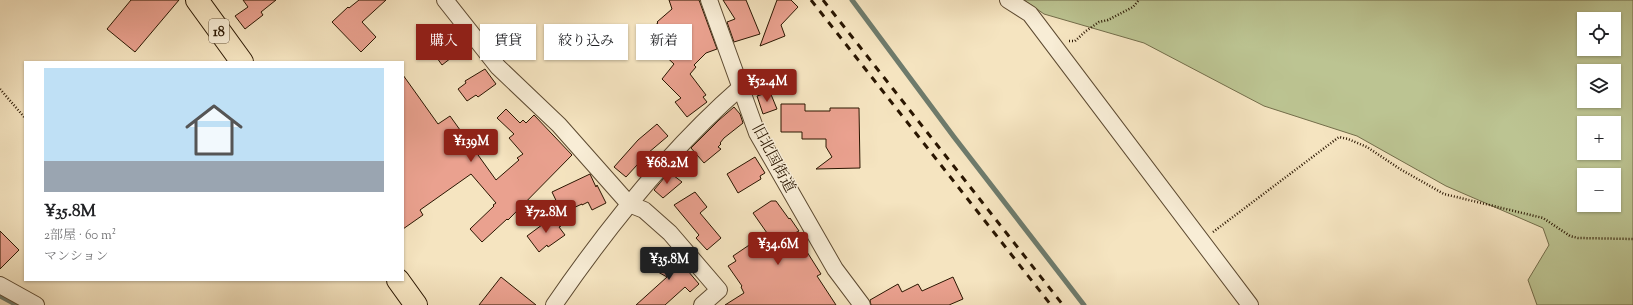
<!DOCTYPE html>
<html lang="ja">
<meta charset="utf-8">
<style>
:root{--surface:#fff;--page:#f2f2f2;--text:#202124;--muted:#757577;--line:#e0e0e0;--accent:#8f2418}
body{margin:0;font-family:"Sorts Mill Goudy","Noto Serif JP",serif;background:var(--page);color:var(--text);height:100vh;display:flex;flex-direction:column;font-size:15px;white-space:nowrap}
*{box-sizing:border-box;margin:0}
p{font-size:13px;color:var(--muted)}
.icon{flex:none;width:22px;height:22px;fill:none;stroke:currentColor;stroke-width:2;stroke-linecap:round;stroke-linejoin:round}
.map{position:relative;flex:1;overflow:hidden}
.sheet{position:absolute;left:24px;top:61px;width:380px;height:220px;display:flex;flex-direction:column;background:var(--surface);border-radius:0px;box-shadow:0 1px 3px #0004}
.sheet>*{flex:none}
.guide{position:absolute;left:416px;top:24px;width:380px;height:36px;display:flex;gap:8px}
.fabs{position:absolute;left:1577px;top:12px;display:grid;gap:8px}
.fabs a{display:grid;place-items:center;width:44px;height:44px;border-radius:0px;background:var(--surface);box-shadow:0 1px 3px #0004;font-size:20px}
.price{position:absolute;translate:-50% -34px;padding:0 9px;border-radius:4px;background:var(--accent);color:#fff;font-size:13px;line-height:26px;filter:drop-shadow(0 1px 2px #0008)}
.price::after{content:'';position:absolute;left:50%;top:24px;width:12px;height:9px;margin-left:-6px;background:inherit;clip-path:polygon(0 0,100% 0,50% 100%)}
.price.active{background:#222;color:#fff}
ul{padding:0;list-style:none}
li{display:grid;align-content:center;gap:8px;height:212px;padding:0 20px}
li+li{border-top:1px solid var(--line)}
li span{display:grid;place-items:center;height:124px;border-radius:0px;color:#555}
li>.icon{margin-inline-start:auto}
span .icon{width:72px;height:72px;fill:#fffc;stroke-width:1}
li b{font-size:17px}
.pill{padding:0 14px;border-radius:0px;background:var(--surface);box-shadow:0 1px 3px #0004;font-size:14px;line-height:36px}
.pill.active{background:var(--accent);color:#fff}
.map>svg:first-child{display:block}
.green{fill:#bcc492;stroke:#736d4a;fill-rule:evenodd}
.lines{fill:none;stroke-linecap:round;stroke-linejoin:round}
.stream{stroke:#6e7b6c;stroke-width:5}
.building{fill:#eaa18f;stroke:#2a1601}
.minor-casing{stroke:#5d4a31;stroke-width:18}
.trunk-casing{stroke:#2a1601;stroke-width:24}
.path{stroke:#2a1601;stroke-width:2.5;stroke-dasharray:1 2;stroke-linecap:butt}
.minor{stroke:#f8edd6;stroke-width:16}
.trunk{stroke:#f5e4c0;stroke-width:22}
.rail{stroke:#2a1601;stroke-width:3;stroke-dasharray:7 7;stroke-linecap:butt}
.labels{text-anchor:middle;stroke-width:3;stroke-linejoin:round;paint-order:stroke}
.shield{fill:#f8edd6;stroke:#685641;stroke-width:1}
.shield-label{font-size:14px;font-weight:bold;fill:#2a1601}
.street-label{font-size:15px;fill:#2a1601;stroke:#f8edd6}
</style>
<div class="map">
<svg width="1633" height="305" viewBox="0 0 1633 305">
<rect width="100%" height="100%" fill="#f5e4c0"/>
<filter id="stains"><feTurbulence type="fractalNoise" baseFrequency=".005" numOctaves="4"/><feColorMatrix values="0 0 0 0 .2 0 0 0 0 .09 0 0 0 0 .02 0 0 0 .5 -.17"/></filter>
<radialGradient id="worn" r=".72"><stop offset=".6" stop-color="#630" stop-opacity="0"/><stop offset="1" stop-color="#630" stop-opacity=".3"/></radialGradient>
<path class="green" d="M1024,0H1633V305H1537L1528,280L1549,245L1543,228L1446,186L1357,136L1264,106L1144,43L1044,14ZM1584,19H1614V49H1584ZM1584,71H1614V101H1584ZM1584,123H1614V153H1584ZM1584,175H1614V205H1584Z"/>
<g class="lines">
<g class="stream">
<path d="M852,0L954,137L1084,305"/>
<path d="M0,296L17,305"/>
</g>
</g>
<g class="building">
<path d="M131,0H179L135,52L107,29Z"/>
<path d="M243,0H276L261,12L263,15L245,29L235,16L248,7Z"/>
<path d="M359,0H386L362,22L376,37L361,52L332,22L348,7L349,8Z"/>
<path d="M669,0H699L717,49L706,53L694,65L696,67L690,74L706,95L703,97L707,102L687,117L675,102L681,98L662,79L674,64L661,52L663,50L649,33L656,28L654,26L658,23L657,22L672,9Z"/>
<path d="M723,0H746L760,34L734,42L727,22L735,19Z"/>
<path d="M777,0H791L798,7L781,25L785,36L760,46Z"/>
<path d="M450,38L460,51L442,65L432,51Z"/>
<path d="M485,69L496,84L478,97L476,95L467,101L458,89L466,83L465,81Z"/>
<path d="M403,75L438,124L450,116L496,180L519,160L517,158L523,154L509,138L514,134L497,118L506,109L520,123L523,120L526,123L534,115L572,155L508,220L507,219L482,242L470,229L494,206L493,205L496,203L471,174L420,210L423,215L403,229Z"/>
<path d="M770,92L777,109L763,114L757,96Z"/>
<path d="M781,104H805V111H830V108H859L860,168L816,169L832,157L826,147V139H802V132H781Z"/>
<path d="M734,107L740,114L743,123L724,138L720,143L721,144L718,147L721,149L704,163L691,148L719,120Z"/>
<path d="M657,124L668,136L648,153L626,177L614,167L638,140Z"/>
<path d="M755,157L765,173L760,176L761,179L738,193L727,174Z"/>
<path d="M669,172L682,182L663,198L654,190Z"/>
<path d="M590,174L596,187L597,185L606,203L592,210L588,202L582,205V204L562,213L552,192Z"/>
<path d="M695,192L707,207L700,213L721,238L707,250L696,238L699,235L674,205Z"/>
<path d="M771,201H776L789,219L790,218L799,231L795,233L821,274L817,276L836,305H725L744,293L741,287L742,286L728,266L736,261L733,256L767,233L753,213Z"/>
<path d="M554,216L561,226L559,227L565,235L548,247L547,245L539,252L527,236Z"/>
<path d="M0,231L19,250L0,269Z"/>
<path d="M658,251L682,264L699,284L690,292L685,287L665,305H636L667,277L649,267Z"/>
<path d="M501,277L536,305H479Z"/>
<path d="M953,277L963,299L949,305H871L870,300L898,284L902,292L918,284L922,291Z"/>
</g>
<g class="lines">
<defs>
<g id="minor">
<path d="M445,0L498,67L559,125L629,204L644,210L670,233L719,290L702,305"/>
<path d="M709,0L757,133L835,269L862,305"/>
<path d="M1008,0L1030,14L1250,305"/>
<path d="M0,285L36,305"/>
<path d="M554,305C607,228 670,149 741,87"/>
</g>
<g id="trunk">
<path d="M197,0L242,62"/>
<path d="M398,280L416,305"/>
</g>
</defs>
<use href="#minor" class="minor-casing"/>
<use href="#trunk" class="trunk-casing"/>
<g class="path">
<path d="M1069,41H1075L1086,31L1099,22L1108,20L1133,7L1139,0"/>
<path d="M0,89L25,118"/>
<path d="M1213,232L1339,137L1348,139L1367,147L1400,169L1444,194L1543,218L1570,236L1578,238L1633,239"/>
</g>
<use href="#minor" class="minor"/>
<use href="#trunk" class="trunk"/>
<g class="rail">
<path d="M811,0L1051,305"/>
<path d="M823,0L1063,305"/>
</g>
</g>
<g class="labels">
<rect class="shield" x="209" y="19" width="20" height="24" rx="3"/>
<g class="shield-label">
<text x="219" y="36">18</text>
</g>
<g class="street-label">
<text transform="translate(774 158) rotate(62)" y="5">旧北国街道</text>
</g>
</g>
<rect width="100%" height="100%" filter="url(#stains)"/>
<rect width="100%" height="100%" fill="url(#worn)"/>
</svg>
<div class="fabs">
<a><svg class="icon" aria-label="locate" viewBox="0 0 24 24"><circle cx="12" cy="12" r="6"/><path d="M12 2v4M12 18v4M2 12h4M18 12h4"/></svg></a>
<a><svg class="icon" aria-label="layers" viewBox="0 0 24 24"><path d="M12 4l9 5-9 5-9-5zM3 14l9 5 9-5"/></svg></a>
<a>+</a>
<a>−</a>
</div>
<b class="price" style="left:767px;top:103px">¥52.4M</b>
<b class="price" style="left:471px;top:163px">¥139M</b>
<b class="price" style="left:667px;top:185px">¥68.2M</b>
<b class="price" style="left:546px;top:234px">¥72.8M</b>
<b class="price" style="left:778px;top:266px">¥34.6M</b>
<b class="price active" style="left:669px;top:281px">¥35.8M</b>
<div class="guide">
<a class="pill active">購入</a>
<a class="pill">賃貸</a>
<a class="pill">絞り込み</a>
<a class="pill">新着</a>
</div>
<section class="sheet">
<ul>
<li><span style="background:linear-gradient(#bfe0f5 75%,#9aa5b1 0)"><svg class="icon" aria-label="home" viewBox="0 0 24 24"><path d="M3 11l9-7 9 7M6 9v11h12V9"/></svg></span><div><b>¥35.8M</b><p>2部屋 · 60 m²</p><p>マンション</p></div></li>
</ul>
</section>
</div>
